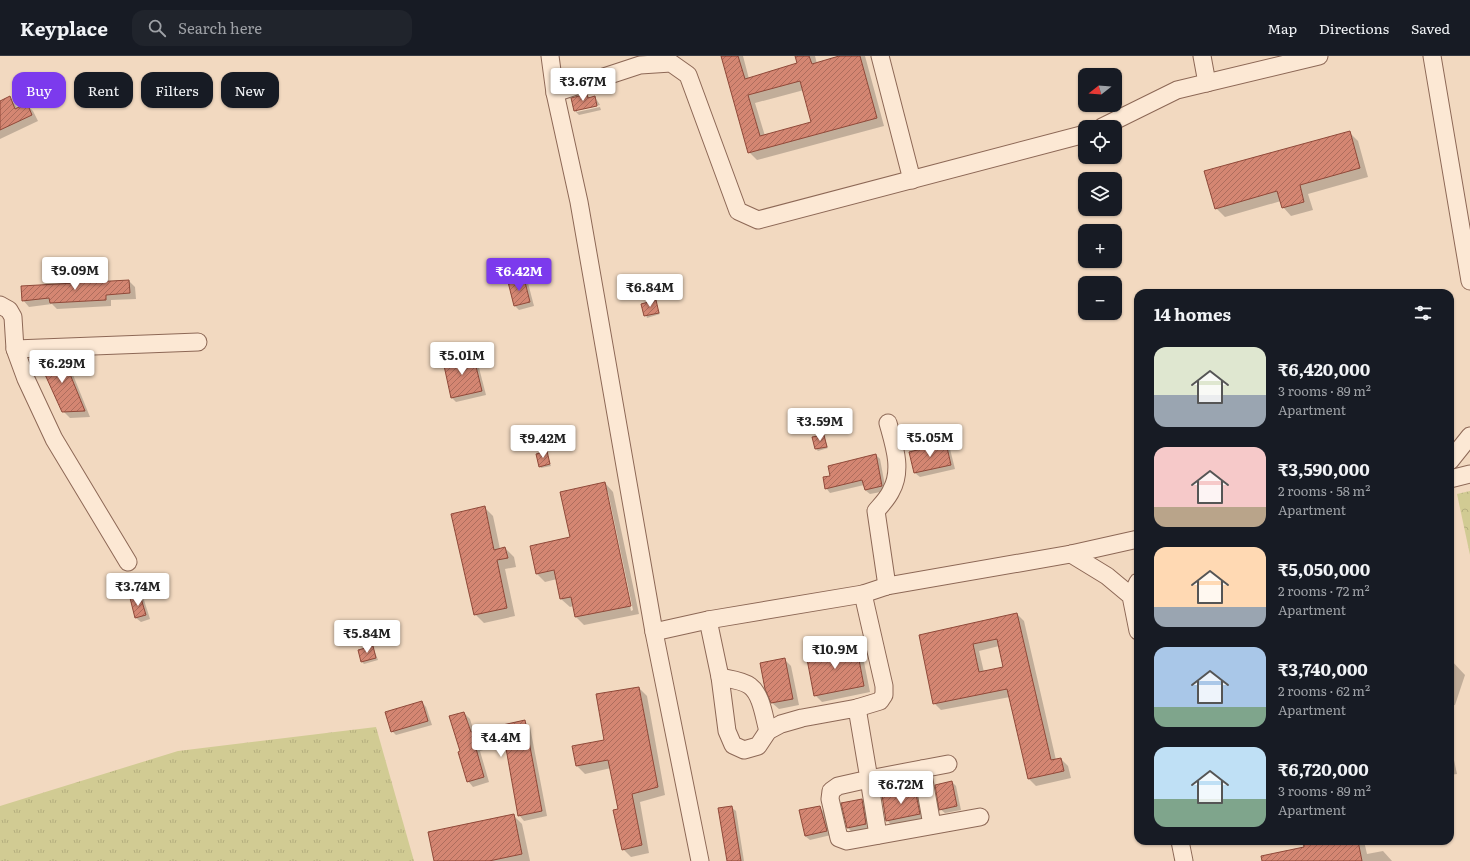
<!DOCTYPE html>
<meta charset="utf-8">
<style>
:root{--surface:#171b24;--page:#20242c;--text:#f1f3f6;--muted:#9ea1a6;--line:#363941;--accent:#7c3aed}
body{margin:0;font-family:Literata,serif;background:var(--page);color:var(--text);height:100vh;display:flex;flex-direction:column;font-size:15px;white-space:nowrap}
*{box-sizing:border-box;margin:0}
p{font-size:13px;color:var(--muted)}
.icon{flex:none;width:22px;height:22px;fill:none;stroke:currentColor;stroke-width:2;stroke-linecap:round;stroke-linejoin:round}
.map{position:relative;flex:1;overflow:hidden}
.details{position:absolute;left:1134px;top:233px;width:320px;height:556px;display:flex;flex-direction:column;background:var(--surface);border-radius:12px;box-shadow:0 1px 3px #0004}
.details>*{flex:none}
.guide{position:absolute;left:12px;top:16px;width:380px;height:36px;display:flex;gap:8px}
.needle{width:26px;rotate:253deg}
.buttons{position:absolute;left:1078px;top:12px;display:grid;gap:8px}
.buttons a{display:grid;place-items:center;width:44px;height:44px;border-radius:8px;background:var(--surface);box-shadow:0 1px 3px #0004;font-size:20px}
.price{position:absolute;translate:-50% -34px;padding:0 9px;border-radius:4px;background:#fff;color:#222;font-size:13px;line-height:26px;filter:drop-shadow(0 1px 2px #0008)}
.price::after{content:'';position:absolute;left:50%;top:24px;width:12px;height:9px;margin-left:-6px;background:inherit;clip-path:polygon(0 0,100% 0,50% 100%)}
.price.on{background:var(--accent);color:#fff}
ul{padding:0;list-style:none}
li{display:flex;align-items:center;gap:12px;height:100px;padding:0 20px}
li span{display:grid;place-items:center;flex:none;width:112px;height:80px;border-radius:12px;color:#555}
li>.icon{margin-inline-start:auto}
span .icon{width:48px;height:48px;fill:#fffc;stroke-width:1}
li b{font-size:17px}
h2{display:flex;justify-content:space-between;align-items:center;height:48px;padding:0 20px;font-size:17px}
.chip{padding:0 14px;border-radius:12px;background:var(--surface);box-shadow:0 1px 3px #0004;font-size:14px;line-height:36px}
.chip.on{background:var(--accent);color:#fff}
header{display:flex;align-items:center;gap:24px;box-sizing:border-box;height:56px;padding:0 20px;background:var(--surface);border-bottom:1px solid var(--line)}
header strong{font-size:19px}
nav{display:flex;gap:22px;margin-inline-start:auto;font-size:14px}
.search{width:280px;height:36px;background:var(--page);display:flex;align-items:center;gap:10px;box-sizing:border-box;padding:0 14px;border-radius:12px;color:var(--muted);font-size:15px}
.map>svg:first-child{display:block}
.grass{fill:url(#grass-tufts)}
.forest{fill:url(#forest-crowns)}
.shadow{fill:#0003;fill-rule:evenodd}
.building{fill:url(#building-hatch);stroke:#8f4939;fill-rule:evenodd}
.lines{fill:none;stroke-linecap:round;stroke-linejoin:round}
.minor-casing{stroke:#8d6856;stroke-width:19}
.minor{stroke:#fce8d4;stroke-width:17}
</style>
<header>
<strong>Keyplace</strong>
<div class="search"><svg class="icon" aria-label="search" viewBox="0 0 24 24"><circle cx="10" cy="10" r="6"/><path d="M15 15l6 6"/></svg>Search here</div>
<nav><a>Map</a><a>Directions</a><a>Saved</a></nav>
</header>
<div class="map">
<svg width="1470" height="805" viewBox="0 0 1470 805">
<defs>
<pattern id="grass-tufts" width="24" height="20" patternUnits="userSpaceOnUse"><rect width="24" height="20" fill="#d1cb93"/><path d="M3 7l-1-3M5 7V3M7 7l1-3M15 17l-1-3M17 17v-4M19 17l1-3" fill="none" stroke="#b4ae7e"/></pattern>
<pattern id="forest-crowns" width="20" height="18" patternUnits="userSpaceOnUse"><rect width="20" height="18" fill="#d1cb93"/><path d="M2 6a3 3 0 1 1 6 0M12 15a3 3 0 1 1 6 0" fill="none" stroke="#b4ae7e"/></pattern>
<pattern id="building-hatch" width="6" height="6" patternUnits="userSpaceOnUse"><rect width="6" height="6" fill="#d48672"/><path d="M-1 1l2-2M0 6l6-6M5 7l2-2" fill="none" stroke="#ad6d5d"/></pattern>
</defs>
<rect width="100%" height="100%" fill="#f2d9c0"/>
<path class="grass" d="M376,671L414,805H0V750L178,695Z"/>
<path class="forest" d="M1470,435V499L1457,438Z"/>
<g class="shadow">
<path d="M722,0H743L749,23L798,8L796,0H815L817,8L842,0H865L884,70L757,104L749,96ZM804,34L813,67L765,80L755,47Z"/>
<path d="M587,39L590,42L595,41L600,49L577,54V56L600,51L601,54L579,59L575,55Z"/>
<path d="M9,41L18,53L27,49L33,55L38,65L0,83V46Z"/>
<path d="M1349,76L1358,85L1368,121L1308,138L1313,154L1291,160L1283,151L1281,145L1225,161L1216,152Z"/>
<path d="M524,223L528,227L534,250L519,254L515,250Z"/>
<path d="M129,225L135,231L136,243L111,244V250L57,253L52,248L29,251L23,244Z"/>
<path d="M655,245L660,258L647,262L642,249Z"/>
<path d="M473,299L477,304L486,339L456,346L452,342Z"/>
<path d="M63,302L69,309L90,361L70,362L63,355Z"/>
<path d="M824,380L828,392L818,395L816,393Z"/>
<path d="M946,388L950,393L955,413L920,421L915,417L911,396Z"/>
<path d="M546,396L551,410L541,412L540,410Z"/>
<path d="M876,399L880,403L886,435L870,438L865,434L864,429L830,437L826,432L832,421Z"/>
<path d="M605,427L613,436L639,558L584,569L576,561L574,550L570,551L561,543L557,523L545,526L537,518L571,482ZM606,436H608L633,554L631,555Z"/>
<path d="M484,451L493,460L500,493L505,492L514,501L516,511L505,513L515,560L484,567L475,558Z"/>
<path d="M140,540L144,544L150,563L141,566L136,562L131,542Z"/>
<path d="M1450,552L1452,555L1450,562Z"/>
<path d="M1017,558L1024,565L1056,704L1061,703L1068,710L1071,722L1036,730L1029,723L1010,641L941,654L934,647L921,580ZM999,590L1004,612L984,616L979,595Z"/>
<path d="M856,589L862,596L870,636L822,646L815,639Z"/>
<path d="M373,591L378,604L364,608L362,606Z"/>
<path d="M784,603L791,610L799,649L779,653L772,647Z"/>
<path d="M1450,603L1465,619L1455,649L1450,650Z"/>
<path d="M639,632L647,640L665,739L640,746L649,797L631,801L623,793L619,754L611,712L585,718L577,710L606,684Z"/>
<path d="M422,646L426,651L432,669L396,679L392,675Z"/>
<path d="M464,657L470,663L474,676L524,665L530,671L547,760L524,765L519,759L506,687L480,695L489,726L473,731L468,725L462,696Z"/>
<path d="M1450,685L1457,718L1450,719Z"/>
<path d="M952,726L956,730L961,754L945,757L940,753Z"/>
<path d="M915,734L919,738L923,762L891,769L887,764Z"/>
<path d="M861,745L865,749L870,772L852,776L848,772Z"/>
<path d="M731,751L736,755L744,805H728Z"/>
<path d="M820,752L825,757L831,779L810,784L805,780Z"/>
<path d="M513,759L522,768L530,805H435Z"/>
<path d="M1304,785H1364L1367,798L1383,795L1392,805H1270L1305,792Z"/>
</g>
<g class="building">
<path d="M721,0H738L745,23L797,7L795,0H809L812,8L839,0H860L877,62L748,97ZM800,25L811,66L760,80L748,39Z"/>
<path d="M587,38L588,42L595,40L597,50L574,55L571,42Z"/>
<path d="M10,40L15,53L27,47L32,59L0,74V45Z"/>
<path d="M1350,75L1360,112L1300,129L1304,146L1282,152L1277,135L1215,153L1204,115Z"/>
<path d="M524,222L530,246L514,250L508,226Z"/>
<path d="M129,224L130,237L106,239V244L50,247L49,242L22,245L21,230Z"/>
<path d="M656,244L659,257L644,260L641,248Z"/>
<path d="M473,298L482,335L451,342L443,305Z"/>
<path d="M63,301L85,355L62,356L38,303Z"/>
<path d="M824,379L827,391L815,393L812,381Z"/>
<path d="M946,387L951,409L914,417L909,396Z"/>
<path d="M547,395L550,408L539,411L536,398Z"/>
<path d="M876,398L882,430L865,434L862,424L825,433L823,421L830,420L828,410Z"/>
<path d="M605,426L631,550L575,561L571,541L560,543L554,514L536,518L530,490L570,481L560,436Z"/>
<path d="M485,450L494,494L505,491L508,502L497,504L507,552L474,559L451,458Z"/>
<path d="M140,539L146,559L135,562L130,542Z"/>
<path d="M1017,557L1051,704L1061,702L1064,715L1028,723L1007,633L933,648L919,579ZM997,583L1003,611L979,616L973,588Z"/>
<path d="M856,588L864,630L814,640L806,598Z"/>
<path d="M373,590L376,602L361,606L358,594Z"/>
<path d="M785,602L793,643L771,647L765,633L760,607Z"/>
<path d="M639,631L658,731L632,738L642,789L622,794L613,754L618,753L608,704L576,710L572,690L604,684L596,638Z"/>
<path d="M422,645L428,665L391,676L385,656Z"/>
<path d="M464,656L471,676L525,664L542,755L518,760L504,681L475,689L484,721L467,726L458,696L460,695L449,660Z"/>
<path d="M952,725L957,750L939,754L935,729Z"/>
<path d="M915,733L920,758L886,765L882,739Z"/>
<path d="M862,743L866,768L847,772L841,747Z"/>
<path d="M732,750L741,805H727L718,752Z"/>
<path d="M820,750L827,775L805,780L799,754Z"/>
<path d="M514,758L522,798L489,805H434L428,776Z"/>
<path d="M1303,785H1358L1362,805H1262L1261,800L1304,791Z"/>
</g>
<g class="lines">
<defs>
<g id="minor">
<path d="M550,0L555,37L579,146L654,576L700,805"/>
<path d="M880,0L912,124"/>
<path d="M1202,0L1207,27"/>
<path d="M1432,0L1470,225"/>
<path d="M555,37L640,9L671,7L688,19L738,155L758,164L1085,78"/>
<path d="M1102,71L1177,34L1319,0"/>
<path d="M0,249L9,254L13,261L15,293L26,323L54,383L128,506"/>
<path d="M15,293L198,286"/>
<path d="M1450,405L1470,380"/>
<path d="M1450,423L1470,418"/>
<path d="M1071,498L1107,520L1131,540L1138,575"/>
<path d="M887,530L876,455C881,449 888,442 891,435C903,414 894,389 888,367"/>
<path d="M1131,540L1138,526"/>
<path d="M708,564L720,621L727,675L733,689L744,694L758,690L768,675L781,668L802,662L857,652L869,723L838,730L831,735L830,743L839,782L847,785L980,761"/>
<path d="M654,576L708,564L863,538L887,530L1071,498L1138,483"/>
<path d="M720,621C729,623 742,624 750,630C762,639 764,662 768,675"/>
<path d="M857,652L880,645L884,639V630L863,538"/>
<path d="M922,713L932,769"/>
<path d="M878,779L869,723L948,708"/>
<path d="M1180,785L1184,805"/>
</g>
</defs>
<use href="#minor" class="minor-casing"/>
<use href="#minor" class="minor"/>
</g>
</svg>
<div class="buttons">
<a><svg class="needle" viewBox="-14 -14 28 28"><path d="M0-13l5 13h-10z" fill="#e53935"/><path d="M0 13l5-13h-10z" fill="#9ea1a6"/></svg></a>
<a><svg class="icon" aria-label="locate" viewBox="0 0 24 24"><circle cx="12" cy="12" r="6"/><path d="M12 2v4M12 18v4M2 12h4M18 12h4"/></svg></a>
<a><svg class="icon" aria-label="layers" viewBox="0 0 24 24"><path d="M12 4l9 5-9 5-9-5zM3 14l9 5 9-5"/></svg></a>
<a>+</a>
<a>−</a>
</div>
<b class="price" style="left:583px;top:46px">₹3.67M</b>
<b class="price" style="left:75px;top:235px">₹9.09M</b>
<b class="price on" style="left:519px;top:236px">₹6.42M</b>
<b class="price" style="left:650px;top:252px">₹6.84M</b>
<b class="price" style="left:462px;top:320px">₹5.01M</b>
<b class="price" style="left:62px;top:328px">₹6.29M</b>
<b class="price" style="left:820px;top:386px">₹3.59M</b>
<b class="price" style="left:930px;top:402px">₹5.05M</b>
<b class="price" style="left:543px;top:403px">₹9.42M</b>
<b class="price" style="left:138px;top:551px">₹3.74M</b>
<b class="price" style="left:367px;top:598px">₹5.84M</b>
<b class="price" style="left:835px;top:614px">₹10.9M</b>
<b class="price" style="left:501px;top:702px">₹4.4M</b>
<b class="price" style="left:901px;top:749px">₹6.72M</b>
<div class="guide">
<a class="chip on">Buy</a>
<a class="chip">Rent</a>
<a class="chip">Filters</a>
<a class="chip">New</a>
</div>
<section class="details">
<h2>14 homes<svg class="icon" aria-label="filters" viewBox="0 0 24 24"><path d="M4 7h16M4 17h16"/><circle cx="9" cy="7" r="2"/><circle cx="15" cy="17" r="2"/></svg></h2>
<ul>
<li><span style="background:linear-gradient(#dfe7d0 60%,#9aa5b1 0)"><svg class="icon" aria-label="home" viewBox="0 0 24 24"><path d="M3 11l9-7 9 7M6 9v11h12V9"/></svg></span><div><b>₹6,420,000</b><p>3 rooms · 89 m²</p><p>Apartment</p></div></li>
<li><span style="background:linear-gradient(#f6c9c9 75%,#b9a48a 0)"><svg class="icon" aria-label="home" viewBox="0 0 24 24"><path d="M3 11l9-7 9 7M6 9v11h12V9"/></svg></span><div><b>₹3,590,000</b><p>2 rooms · 58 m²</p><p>Apartment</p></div></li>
<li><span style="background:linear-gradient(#ffd9b3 75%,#9aa5b1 0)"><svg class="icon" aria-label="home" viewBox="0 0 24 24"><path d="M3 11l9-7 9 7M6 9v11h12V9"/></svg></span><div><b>₹5,050,000</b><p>2 rooms · 72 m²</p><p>Apartment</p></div></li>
<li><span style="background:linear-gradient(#a9c7e8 75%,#7fa58c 0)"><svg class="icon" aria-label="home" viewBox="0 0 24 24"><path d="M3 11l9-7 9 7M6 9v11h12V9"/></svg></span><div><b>₹3,740,000</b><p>2 rooms · 62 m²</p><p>Apartment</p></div></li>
<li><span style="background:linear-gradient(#bfe0f5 65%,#7fa58c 0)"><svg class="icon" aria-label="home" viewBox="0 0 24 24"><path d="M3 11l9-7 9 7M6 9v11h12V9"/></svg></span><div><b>₹6,720,000</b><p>3 rooms · 89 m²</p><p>Apartment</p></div></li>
</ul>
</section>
</div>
